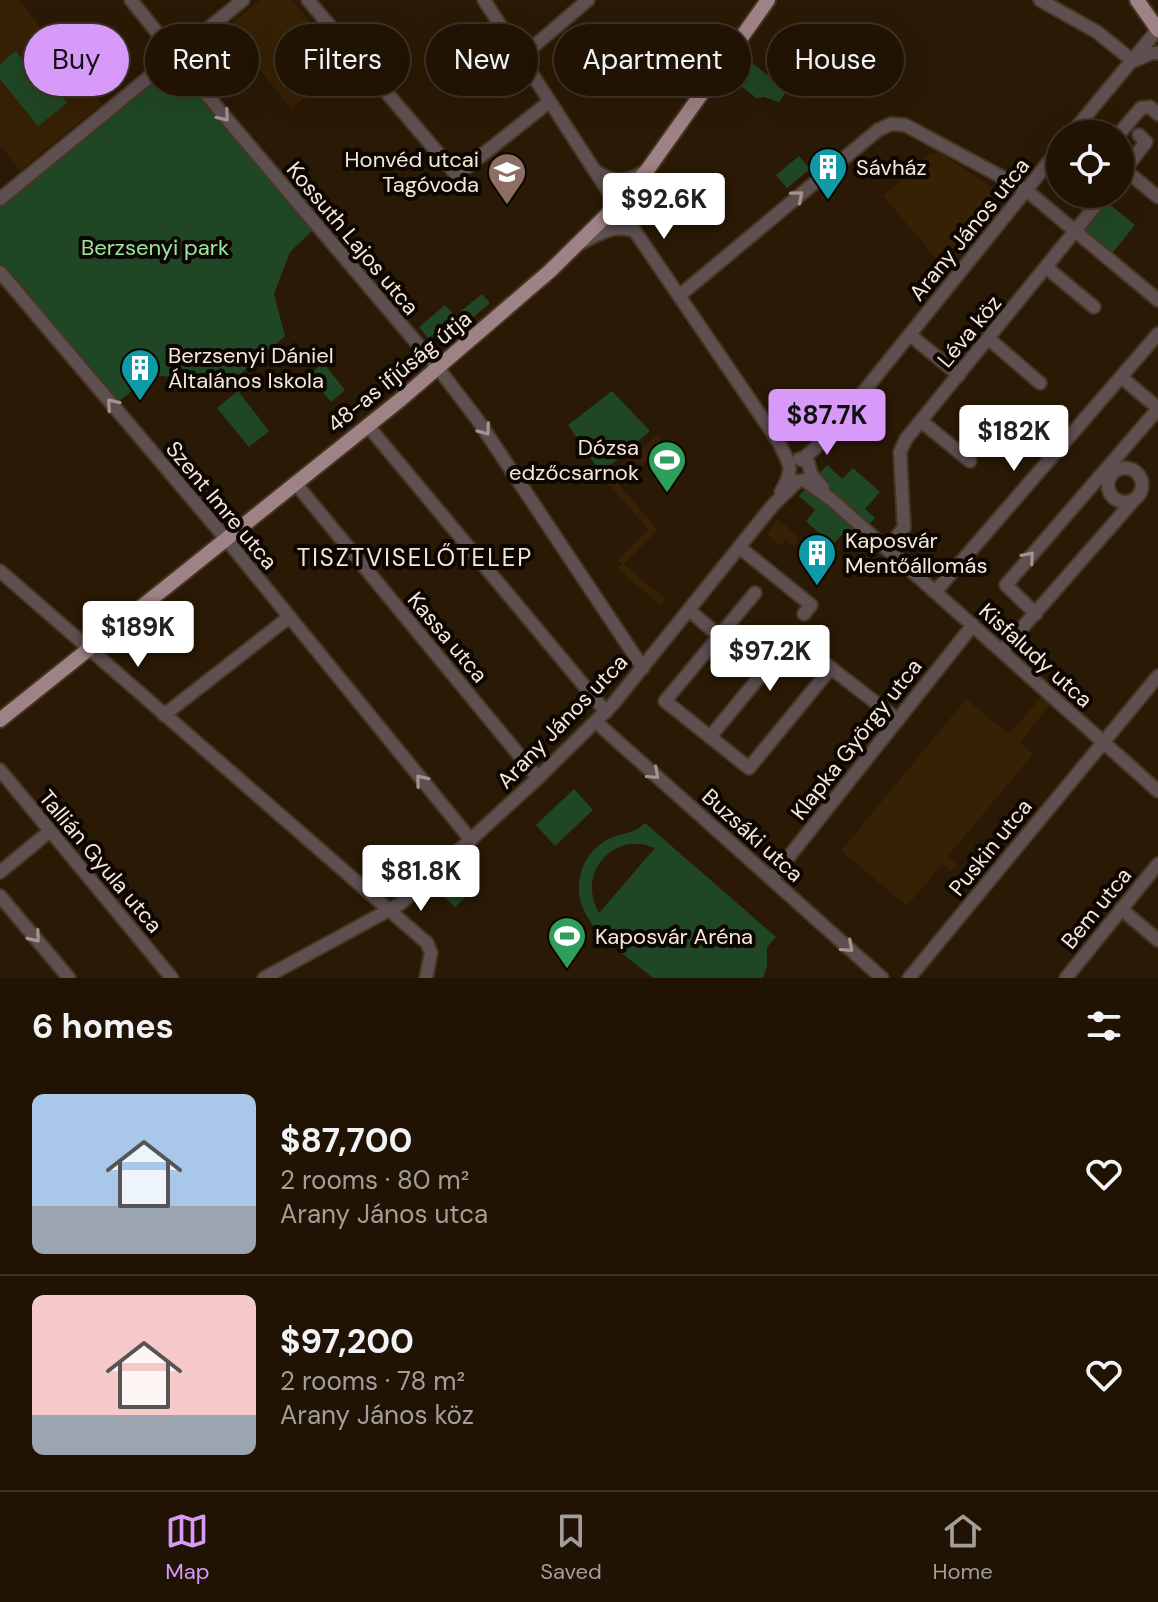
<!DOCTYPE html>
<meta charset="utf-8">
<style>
:root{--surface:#201304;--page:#281c0e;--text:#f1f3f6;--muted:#a29e9a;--line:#3d3226;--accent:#d89af8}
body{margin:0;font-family:"DM Sans",sans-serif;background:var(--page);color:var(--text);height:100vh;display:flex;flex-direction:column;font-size:30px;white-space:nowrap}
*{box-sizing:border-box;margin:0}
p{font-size:26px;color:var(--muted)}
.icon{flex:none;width:44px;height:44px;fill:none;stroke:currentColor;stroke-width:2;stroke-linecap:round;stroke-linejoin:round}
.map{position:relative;height:978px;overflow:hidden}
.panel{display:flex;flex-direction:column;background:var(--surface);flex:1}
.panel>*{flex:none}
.top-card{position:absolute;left:24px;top:24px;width:1110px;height:72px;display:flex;gap:16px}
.fabs{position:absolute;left:1046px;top:120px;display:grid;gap:16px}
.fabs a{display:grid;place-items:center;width:88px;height:88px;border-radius:50%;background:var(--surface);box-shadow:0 8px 32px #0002,0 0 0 2px var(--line);font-size:40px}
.price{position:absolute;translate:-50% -68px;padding:0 18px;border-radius:8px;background:#fff;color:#222;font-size:26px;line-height:52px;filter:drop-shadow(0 2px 4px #0008)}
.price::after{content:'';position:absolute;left:50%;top:48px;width:24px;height:18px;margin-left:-12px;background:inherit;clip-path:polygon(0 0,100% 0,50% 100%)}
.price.active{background:var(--accent);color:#111}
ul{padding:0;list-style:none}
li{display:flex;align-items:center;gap:24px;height:200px;padding:0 32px}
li+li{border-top:2px solid var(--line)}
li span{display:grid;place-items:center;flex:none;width:224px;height:160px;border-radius:12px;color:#555}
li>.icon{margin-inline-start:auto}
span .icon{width:96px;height:96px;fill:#fffc;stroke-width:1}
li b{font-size:34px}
h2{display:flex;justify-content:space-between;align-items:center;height:96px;padding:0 32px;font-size:34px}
.tag{padding:0 28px;border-radius:36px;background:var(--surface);box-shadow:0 8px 32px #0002,0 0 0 2px var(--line);font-size:28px;line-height:72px}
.tag.active{background:var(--accent);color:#111}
.tabs{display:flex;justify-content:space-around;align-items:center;height:112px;border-top:2px solid var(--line);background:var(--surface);font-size:22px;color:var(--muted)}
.tabs a{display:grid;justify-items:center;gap:4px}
.tabs .active{color:var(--accent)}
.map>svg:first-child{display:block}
.built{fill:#372105}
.green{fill:#204725;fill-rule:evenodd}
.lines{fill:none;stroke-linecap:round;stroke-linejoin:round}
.minor-casing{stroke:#463623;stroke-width:16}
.major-casing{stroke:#463623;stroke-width:18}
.minor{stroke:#5e4f51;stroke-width:12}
.major{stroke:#9f8285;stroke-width:14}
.oneway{stroke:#a29490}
.labels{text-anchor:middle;stroke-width:8;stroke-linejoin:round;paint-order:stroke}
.poi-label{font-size:22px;fill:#f5e9dd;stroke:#0d0601;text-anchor:start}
.street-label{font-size:22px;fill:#f5e9dd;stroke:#0d0601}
.park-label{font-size:22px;fill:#9ae8a0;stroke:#0d0601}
.neighbourhood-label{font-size:24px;letter-spacing:2px;fill:#f5e9dd;stroke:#0d0601}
</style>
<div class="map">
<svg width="1158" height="978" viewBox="0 0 1158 978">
<rect width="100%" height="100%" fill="#2a1905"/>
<g class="built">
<path d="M0,0H19L102,104L20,170L0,145Z"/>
<path d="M260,0H292L345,65L291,109L226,28Z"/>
<path d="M938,152L1006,196L947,271L883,196L930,154Z"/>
<path d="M657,435L666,446L625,480L621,475L615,480L658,530L624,564L665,599L660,605L617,568L622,564L618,560L648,529L604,479Z"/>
<path d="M779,520L796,535L798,540L793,546L786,540L781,546L767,534L776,521Z"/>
<path d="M1042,696L1052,703L1020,742L1033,754L948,856L957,865L951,872L942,864L907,906L841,851L966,699L1009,734Z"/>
</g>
<g class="green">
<path d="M16,51L49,93L55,89L67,103L38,126L0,79V64Z"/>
<path d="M751,62L787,91L779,102L764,97L756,98L735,81L745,63Z"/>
<path d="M174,66L312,231L290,252L274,294L285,336L230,383L151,375L116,404L0,264V207Z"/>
<path d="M799,156L810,169L787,188L776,175Z"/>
<path d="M1102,198L1135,225L1109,257L1077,230Z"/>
<path d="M482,294L490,303L444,342H431L419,327L445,305L455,316Z"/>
<path d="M323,363L345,390L331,402L309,375Z"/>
<path d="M238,391L269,431L249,447L217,408Z"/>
<path d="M612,391L650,431L601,473L568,425Z"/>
<path d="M827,465L842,479L853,468L880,492L865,509L875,518L857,538L847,530L832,545L806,521L815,510L799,496Z"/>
<path d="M574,789L593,810L555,846L536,825Z"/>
<path d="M645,823L776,937L767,947V966L763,978H653C622,951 567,921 581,873C584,861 592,850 602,843C617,832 632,836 645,823ZM629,844H642L655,848L599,913C582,884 597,851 629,844Z"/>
<path d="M462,879L473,890L455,907L443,896Z"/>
</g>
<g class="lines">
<defs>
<g id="minor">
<path d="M131,0L221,112L438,368L477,419L643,668"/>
<path d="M308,0L455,173L462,171L549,102"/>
<path d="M484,0L617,205L778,441C790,465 795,467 781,492"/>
<path d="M1040,0L1097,32L1133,61"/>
<path d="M520,58L588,0"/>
<path d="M1136,60L1151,53H1158"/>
<path d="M1071,134L1158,29"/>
<path d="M1119,134L1141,108L1150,107L1158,114"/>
<path d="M1125,170L1158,197"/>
<path d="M597,172C613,182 625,183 642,173"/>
<path d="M1120,176L1146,142L1139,135"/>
<path d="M0,199L243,0"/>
<path d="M583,242C601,233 614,224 635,231"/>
<path d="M1047,268L1094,307"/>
<path d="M0,272L227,540L471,840"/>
<path d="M680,295L878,130L891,124L905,125L1026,190L1158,300"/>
<path d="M910,335L959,375"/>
<path d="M989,339L1040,383"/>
<path d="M1121,377L1158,408"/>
<path d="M921,421L970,461"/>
<path d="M368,426L606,712"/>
<path d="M799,459L808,462L811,474L823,488"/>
<path d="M803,459L828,436L865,390L1060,148"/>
<circle cx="1125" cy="485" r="17"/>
<path d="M804,480L832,500L1158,791"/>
<path d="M296,484L538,778"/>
<path d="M739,547L811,605L804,614"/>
<path d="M886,549L904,528L900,452L906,439L1105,194"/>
<path d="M0,571L427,943L431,953L426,978"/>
<path d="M935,592L1158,334"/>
<path d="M755,593L665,701L749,768L831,668L898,720"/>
<path d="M689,610L719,636"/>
<path d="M1036,614L1006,585L1158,409"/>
<path d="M1002,651L1134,500"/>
<path d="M164,715L288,618"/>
<path d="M596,722L882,978"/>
<path d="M710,737L793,636L831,668"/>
<path d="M0,770L172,978"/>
<path d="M0,872L50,831"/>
<path d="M772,878L973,625"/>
<path d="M0,896L69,978"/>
<path d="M1121,909L1158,940"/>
<path d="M264,978L400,904L538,778L613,704L773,505L798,481"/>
<path d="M909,978L1158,676"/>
<path d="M1066,978L1158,864"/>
</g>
<g id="major">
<path d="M1137,0L1158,30"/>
<path d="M0,720L400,400L550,271L617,205L648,169L768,0"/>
</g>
</defs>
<use href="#minor" class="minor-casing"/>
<use href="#major" class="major-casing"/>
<use href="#minor" class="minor"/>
<use href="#major" class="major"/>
</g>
<defs><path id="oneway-chevron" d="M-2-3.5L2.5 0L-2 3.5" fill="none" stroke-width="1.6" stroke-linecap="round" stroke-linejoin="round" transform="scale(2)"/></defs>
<g class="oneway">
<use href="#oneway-chevron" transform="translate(224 116) rotate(50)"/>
<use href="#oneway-chevron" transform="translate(798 196) rotate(-40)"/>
<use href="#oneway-chevron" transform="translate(112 404) rotate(-130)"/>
<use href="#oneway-chevron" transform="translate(485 430) rotate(54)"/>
<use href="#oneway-chevron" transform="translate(1029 557) rotate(-49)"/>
<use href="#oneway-chevron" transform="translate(654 774) rotate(42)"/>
<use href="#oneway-chevron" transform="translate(421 780) rotate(-129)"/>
<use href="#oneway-chevron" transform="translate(35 937) rotate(50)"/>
<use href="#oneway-chevron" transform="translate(848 947) rotate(42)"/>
</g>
<defs>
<symbol id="building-pin" viewBox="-11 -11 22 30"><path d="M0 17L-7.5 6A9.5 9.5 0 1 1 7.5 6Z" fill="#0f9aa8" stroke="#0d0601"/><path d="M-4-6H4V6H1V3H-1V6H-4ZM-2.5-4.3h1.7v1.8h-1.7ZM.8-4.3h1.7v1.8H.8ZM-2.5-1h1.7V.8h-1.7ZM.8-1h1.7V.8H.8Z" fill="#fff"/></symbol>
<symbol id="school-pin" viewBox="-11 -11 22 30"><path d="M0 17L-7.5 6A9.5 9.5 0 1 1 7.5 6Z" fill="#8d6e63" stroke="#0d0601"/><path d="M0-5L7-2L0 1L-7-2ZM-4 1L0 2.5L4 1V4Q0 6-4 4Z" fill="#fff"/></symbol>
<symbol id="stadium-pin" viewBox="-11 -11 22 30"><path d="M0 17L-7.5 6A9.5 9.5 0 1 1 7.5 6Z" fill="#2e9e5b" stroke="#0d0601"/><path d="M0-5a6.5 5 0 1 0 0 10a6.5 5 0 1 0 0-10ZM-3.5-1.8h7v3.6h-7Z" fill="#fff"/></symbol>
</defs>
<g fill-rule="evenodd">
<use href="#building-pin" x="806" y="145" width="44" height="60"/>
<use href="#school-pin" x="485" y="150" width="44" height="60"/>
<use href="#building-pin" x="118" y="346" width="44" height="60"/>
<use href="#stadium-pin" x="645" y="438" width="44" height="60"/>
<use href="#building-pin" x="795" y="531" width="44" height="60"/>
<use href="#stadium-pin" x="545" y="914" width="44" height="60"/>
</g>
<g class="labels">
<g class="poi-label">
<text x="479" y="167" text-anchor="end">Honvéd utcai<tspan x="479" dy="25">Tagóvoda</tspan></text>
<text x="856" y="175">Sávház</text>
<text x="168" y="363">Berzsenyi Dániel<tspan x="168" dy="25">Általános Iskola</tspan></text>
<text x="639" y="455" text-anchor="end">Dózsa<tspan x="639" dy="25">edzőcsarnok</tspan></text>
<text x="845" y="548">Kaposvár<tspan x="845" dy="25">Mentőállomás</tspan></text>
<text x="595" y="944">Kaposvár Aréna</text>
</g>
<g class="street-label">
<text transform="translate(969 229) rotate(-51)" y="8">Arany János utca</text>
<text transform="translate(353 238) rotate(50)" y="8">Kossuth Lajos utca</text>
<text transform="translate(969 331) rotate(-50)" y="8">Léva köz</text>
<text transform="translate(399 371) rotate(-39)" y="8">48-as ifjúság útja</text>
<text transform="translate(222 505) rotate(50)" y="8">Szent Imre utca</text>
<text transform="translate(448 637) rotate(50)" y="8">Kassa utca</text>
<text transform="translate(1036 655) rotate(42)" y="8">Kisfaludy utca</text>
<text transform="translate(562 721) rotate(-46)" y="8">Arany János utca</text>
<text transform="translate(856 739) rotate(-52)" y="8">Klapka György utca</text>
<text transform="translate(753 835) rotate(42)" y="8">Buzsáki utca</text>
<text transform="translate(990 847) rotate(-51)" y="8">Puskin utca</text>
<text transform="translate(101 861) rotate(50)" y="8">Tallián Gyula utca</text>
<text transform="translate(1096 908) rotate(-51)" y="8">Bem utca</text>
</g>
<g class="park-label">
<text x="155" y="255">Berzsenyi park</text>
</g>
<g class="neighbourhood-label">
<text x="415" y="566">TISZTVISELŐTELEP</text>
</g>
</g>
</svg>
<div class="fabs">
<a><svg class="icon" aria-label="locate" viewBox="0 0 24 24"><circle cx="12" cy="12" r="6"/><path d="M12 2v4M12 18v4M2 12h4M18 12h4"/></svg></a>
</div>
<b class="price" style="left:664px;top:241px">$92.6K</b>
<b class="price active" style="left:827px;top:457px">$87.7K</b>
<b class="price" style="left:1014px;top:473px">$182K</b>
<b class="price" style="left:138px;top:669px">$189K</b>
<b class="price" style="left:770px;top:693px">$97.2K</b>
<b class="price" style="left:421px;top:913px">$81.8K</b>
<div class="top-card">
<a class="tag active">Buy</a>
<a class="tag">Rent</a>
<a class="tag">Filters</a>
<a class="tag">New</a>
<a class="tag">Apartment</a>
<a class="tag">House</a>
</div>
</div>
<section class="panel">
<h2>6 homes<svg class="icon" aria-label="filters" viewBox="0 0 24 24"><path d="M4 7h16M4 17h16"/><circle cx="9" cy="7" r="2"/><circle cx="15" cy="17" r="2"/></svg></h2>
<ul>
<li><span style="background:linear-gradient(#a9c7e8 70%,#9aa5b1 0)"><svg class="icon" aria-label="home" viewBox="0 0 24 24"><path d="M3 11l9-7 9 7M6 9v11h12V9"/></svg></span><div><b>$87,700</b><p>2 rooms · 80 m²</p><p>Arany János utca</p></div><svg class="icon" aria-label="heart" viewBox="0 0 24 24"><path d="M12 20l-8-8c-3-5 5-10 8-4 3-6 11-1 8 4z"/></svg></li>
<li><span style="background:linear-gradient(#f6c9c9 75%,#9aa5b1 0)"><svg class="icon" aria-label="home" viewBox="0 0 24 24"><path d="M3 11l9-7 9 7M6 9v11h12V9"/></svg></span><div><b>$97,200</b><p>2 rooms · 78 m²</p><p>Arany János köz</p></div><svg class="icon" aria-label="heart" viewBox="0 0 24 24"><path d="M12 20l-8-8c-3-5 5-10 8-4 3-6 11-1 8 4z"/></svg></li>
</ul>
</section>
<nav class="tabs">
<a class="active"><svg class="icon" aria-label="map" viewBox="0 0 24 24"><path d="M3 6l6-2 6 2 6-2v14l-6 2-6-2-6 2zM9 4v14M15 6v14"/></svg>Map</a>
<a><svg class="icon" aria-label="saved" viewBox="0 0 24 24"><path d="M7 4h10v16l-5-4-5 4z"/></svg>Saved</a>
<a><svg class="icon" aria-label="home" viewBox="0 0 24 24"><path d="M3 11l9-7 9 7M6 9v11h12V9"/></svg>Home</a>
</nav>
